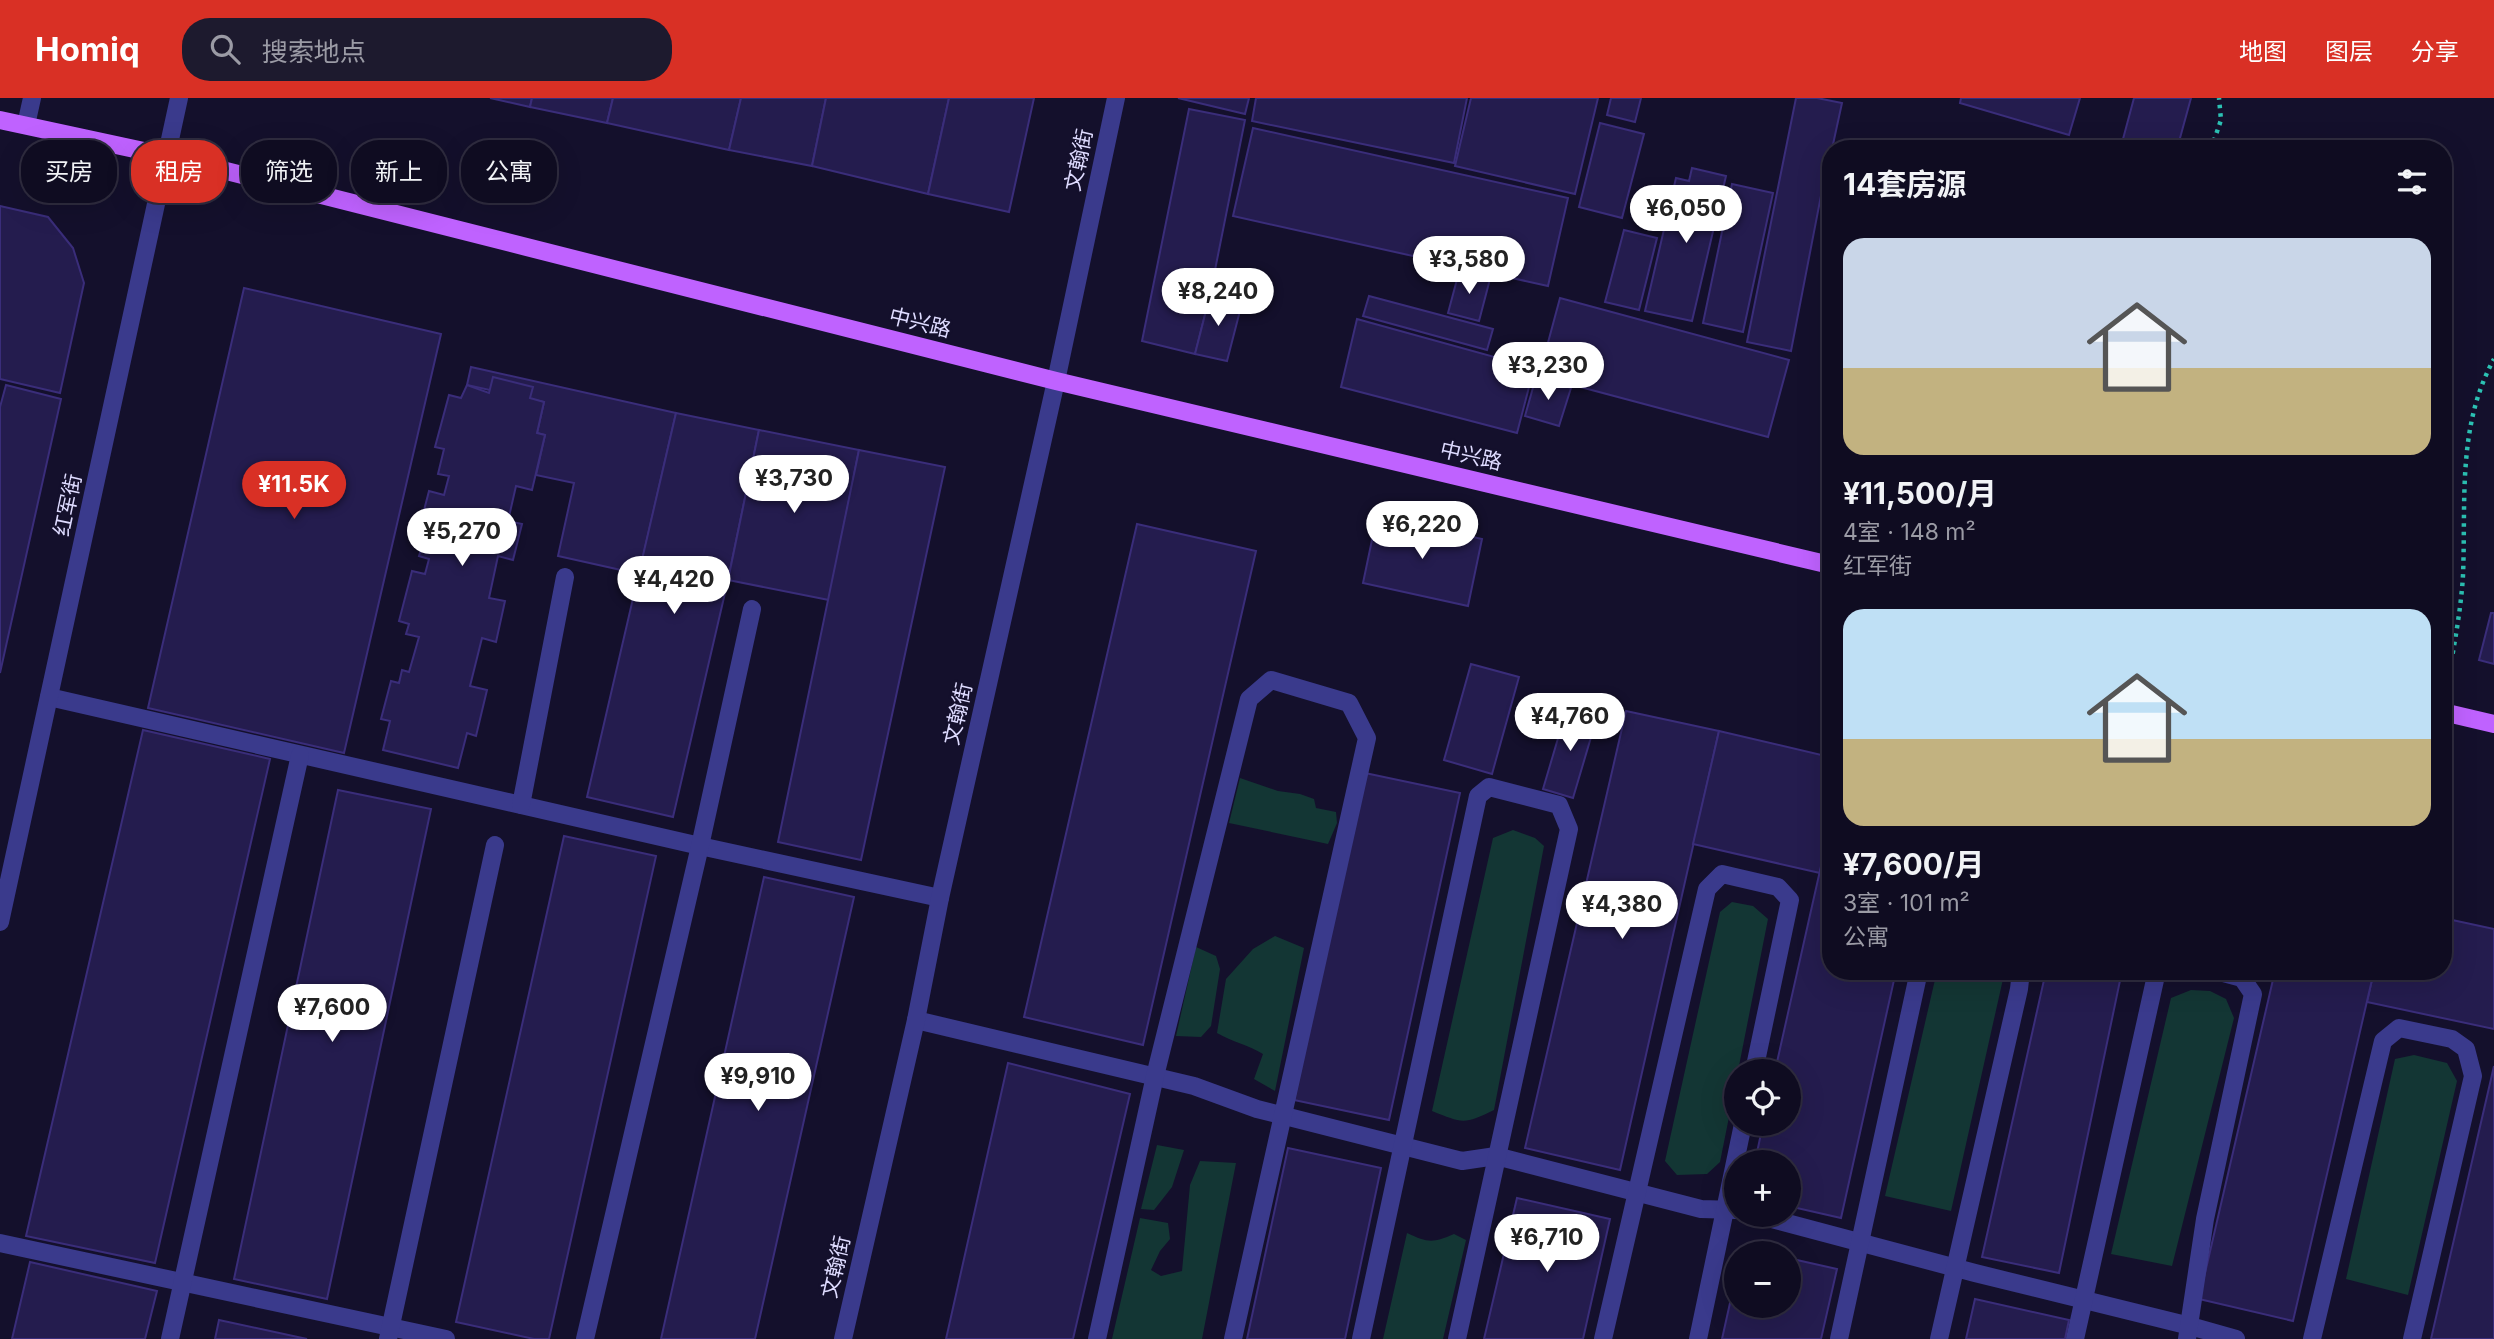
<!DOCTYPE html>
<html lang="zh">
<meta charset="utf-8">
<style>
:root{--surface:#0f0c21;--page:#1d1a2e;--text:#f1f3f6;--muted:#9b9ba5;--line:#2f2c3f;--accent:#d93025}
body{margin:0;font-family:Inter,"Noto Sans SC",sans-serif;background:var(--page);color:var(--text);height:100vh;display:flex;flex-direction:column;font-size:26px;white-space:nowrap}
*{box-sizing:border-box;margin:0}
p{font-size:23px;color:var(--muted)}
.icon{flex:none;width:38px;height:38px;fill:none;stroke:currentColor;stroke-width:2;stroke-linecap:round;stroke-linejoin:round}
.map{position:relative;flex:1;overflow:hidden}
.drawer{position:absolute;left:1822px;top:42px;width:630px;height:840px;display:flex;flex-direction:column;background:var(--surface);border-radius:28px;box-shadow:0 7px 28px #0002,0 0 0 2px var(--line)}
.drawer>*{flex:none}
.top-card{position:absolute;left:21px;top:42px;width:665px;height:63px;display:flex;gap:14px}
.buttons{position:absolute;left:1724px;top:961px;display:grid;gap:14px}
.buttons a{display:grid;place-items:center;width:77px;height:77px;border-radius:50%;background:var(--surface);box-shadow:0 7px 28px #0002,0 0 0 2px var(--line);font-size:35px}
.price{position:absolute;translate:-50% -60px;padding:0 16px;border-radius:24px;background:#fff;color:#222;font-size:23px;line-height:46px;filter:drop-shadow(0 2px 4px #0008)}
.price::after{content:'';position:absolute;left:50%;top:42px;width:21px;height:16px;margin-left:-10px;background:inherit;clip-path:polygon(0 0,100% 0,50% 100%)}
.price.active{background:var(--accent);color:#fff}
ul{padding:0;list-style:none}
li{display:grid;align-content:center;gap:14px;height:371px;padding:0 21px}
li span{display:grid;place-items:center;height:217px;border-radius:21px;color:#555}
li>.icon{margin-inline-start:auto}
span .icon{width:126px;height:126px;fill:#fffc;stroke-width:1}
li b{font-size:30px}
h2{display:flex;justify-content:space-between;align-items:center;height:84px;padding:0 21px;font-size:30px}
.tag{padding:0 24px;border-radius:28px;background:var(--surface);box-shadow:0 7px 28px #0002,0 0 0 2px var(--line);font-size:24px;line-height:63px}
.tag.active{background:var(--accent);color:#fff}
header{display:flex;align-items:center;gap:42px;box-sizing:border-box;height:98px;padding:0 35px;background:var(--accent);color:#fff}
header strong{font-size:33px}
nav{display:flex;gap:38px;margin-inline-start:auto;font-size:24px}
.search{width:490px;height:63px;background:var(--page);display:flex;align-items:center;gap:18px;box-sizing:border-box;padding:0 24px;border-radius:28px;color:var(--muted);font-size:26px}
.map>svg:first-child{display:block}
.green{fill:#133634}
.building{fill:#241c4e;stroke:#3a2d7a;stroke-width:2}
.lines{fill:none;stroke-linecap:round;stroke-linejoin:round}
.path{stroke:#2cc2b4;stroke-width:4.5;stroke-dasharray:3.5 5;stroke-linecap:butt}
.minor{stroke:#3a3a8c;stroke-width:18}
.major{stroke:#bf62ff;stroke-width:18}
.labels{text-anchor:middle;stroke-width:5;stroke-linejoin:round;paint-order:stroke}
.street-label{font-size:21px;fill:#dedbff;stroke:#14102c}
</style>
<header>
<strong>Homiq</strong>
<div class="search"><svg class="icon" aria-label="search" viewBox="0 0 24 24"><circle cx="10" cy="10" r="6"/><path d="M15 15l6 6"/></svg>搜索地点</div>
<nav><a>地图</a><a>图层</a><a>分享</a></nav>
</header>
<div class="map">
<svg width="2494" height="1241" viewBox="0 0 2494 1241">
<rect width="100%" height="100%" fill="#14102c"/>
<g class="green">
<path d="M1240,680L1278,693L1300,696L1314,701L1316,710L1336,714L1337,725L1328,746L1229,725Z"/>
<path d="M1513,732L1535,740L1544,748L1494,1012C1464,1027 1462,1025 1432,1013L1493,740Z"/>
<path d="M1732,804L1753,808L1768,821L1738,973H1736V984L1720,1064L1707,1076L1677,1077L1665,1063L1720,814Z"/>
<path d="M1275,838L1304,850L1275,993L1254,981L1263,956C1249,947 1232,944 1217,935L1226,881L1253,851Z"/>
<path d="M1196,849L1216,858L1220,871L1211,928L1201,939L1176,938Z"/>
<path d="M1937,873H2000L2003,881L1951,1113L1885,1098Z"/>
<path d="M2191,892L2210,893L2226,901L2234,920L2172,1168L2111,1156L2171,900Z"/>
<path d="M2414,957L2447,965L2457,983L2408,1197L2346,1181L2395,961Z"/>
<path d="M1157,1047L1184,1052L1172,1089L1154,1112L1141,1111Z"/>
<path d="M1200,1063L1236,1065L1202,1241H1112L1140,1120L1168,1125L1170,1141L1160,1153L1151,1172L1161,1178L1182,1173L1190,1087Z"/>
<path d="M1407,1135C1428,1145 1433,1145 1454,1136L1466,1142L1443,1241H1383Z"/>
</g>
<g class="building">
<path d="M490,0H532L530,9Z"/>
<path d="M532,0H613L607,25L530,9Z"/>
<path d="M613,0H741L729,52L607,25Z"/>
<path d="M741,0H826L812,68L729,52Z"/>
<path d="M826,0H949L928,96L812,68Z"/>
<path d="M949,0H1034L1009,114L928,96Z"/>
<path d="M1178,0H1249L1245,16Z"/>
<path d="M1256,0H1467L1454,65L1252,23Z"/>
<path d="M1471,0H1598L1575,96L1455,68Z"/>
<path d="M1611,0H1641L1635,24L1607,17Z"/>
<path d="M1796,0H1817L1842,5L1832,51H1830L1791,253L1747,244Z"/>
<path d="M1961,0H2080L2069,37L1960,5Z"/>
<path d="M2134,0H2191L2177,51H2160L2123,41Z"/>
<path d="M1189,11L1245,22L1210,197L1195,256L1142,243Z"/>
<path d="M1600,25L1644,36L1622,120L1579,109Z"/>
<path d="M1253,30L1568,100L1548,188L1233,118Z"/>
<path d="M1692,70L1726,78L1692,223L1645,213L1676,80L1689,83Z"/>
<path d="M1732,86L1773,95L1743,234L1703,225Z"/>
<path d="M0,108L48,119L73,150L84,185L60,295L0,281Z"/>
<path d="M1624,132L1657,140L1639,212L1605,204Z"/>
<path d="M1459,174L1490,181L1479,223L1448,215Z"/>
<path d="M244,190L441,236L344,655L148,610Z"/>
<path d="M1210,197L1242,205L1227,263L1195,256Z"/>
<path d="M1369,198L1493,231L1487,252L1363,218Z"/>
<path d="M1560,200L1789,262L1768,339L1539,278Z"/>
<path d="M1357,221L1534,270L1517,335L1341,289Z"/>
<path d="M471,269L676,315L639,476L558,458L574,385L536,377L545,337L537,335L544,304L467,287Z"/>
<path d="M493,279L533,289L530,300L544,304L537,335L545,337L532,392L516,388L508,423L522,426L513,462L498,458L489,500L505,503L496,544L482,540L470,588L487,592L476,638L467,635L458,670L383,652L390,623L381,621L391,583L399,585L402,572L409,574L419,539L406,536L409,526L399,523L412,473L425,476L429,461L419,458L422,448L415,447L429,393L444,397L449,378L438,376L444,351L435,349L449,297L461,300L467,287L489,295Z"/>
<path d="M1536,279L1571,290L1559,328L1525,318Z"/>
<path d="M6,287L61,301L0,575V309Z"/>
<path d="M676,315L759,332L728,482L673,719L587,699Z"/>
<path d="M759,332L859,352L829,502L728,482Z"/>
<path d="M859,352L945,369L861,762L778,744Z"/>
<path d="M1377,418L1482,441L1468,508L1363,485Z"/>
<path d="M1137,426L1256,453L1143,947L1024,919Z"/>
<path d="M2491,515H2494V566L2479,562Z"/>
<path d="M1471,566L1519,579L1492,676L1444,662Z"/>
<path d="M1567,610L1597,619L1573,700L1543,691Z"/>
<path d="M1626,613L1719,633L1620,1072L1525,1050Z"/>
<path d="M143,632L270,661L155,1165L26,1138Z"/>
<path d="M1719,633L1830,659V728L1820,775L1693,746Z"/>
<path d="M1365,675L1460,695L1389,1022L1294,1002Z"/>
<path d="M338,692L431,711L327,1201L234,1181Z"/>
<path d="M1830,728V873H1896L1841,1120L1788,1108V1064H1755L1763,1026H1788V973H1775Z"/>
<path d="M564,738L656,758L549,1241H534L456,1224Z"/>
<path d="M764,779L854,799L755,1241H661Z"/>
<path d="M2443,820L2494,831V931L2367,904L2374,873H2443Z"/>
<path d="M2046,873H2122L2059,1175L1982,1159Z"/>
<path d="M2275,873H2374L2293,1223L2199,1201Z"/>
<path d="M1008,965L1130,996L1073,1241H946Z"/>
<path d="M2494,968V1241H2431Z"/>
<path d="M1288,1050L1381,1070L1345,1241H1247Z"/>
<path d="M1517,1100L1610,1121L1583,1241H1484Z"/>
<path d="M1788,1160L1837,1171L1821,1241H1722L1736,1178V1208H1788Z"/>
<path d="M30,1164L157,1193L145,1241H12Z"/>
<path d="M1975,1201L2069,1222L2065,1241H1966Z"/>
<path d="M219,1222L307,1241H215Z"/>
</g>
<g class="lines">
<g class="path">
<path d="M2211,51L2221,22L2219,0"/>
<path d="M2447,589C2453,552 2461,514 2463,477C2466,403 2457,328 2494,261"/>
</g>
<g class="minor">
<path d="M26,27L32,0"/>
<path d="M49,599L700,748L940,800"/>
<path d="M521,707L565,479"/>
<path d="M0,824L179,0"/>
<path d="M916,922L1194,988L1257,1011L1462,1063L1496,1058L1701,1111L1736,1112"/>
<path d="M1753,1116L1975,1175L2190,1228L2236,1241"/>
<path d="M0,1145L446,1241"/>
<path d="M170,1241L300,657"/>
<path d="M388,1241L495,747"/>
<path d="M585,1241L700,748L752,511"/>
<path d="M843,1241L916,922L940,800L1056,283L1116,0"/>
<path d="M1097,1241L1155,978L1249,601L1271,582L1349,605L1367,640L1233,1241"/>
<path d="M1361,1241L1478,698L1489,689L1559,707L1569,731L1457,1241"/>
<path d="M1603,1241L1707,791L1722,776L1778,789L1790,802L1754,973"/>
<path d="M1698,1241L1743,1026"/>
<path d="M1839,1241L1919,873"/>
<path d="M1939,1241L2019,891L2021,873"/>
<path d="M2075,1241L2157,873"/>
<path d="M2187,1241L2205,1121L2253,896L2242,880L2216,873"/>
<path d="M2312,1241L2383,943L2399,930L2452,941L2466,951L2473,978L2412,1241"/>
</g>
<g class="major">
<path d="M0,22L167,58L1056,283L1830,467"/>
<path d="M2443,614L2494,626"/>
</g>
</g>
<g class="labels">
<g class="street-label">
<text transform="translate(1079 62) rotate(-78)" y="7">文翰街</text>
<text transform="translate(920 225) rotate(14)" y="7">中兴路</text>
<text transform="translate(1471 358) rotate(13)" y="7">中兴路</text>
<text transform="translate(68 407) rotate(-78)" y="7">红军街</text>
<text transform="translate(958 616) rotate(-77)" y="7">文翰街</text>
<text transform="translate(836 1169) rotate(-77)" y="7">文翰街</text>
</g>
</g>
</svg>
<div class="buttons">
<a><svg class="icon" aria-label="locate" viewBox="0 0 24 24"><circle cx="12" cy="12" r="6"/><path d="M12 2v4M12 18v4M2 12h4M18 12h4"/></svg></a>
<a>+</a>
<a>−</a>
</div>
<b class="price" style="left:1686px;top:147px">¥6,050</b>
<b class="price" style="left:1469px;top:198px">¥3,580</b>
<b class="price" style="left:1218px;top:230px">¥8,240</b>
<b class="price" style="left:1548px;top:304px">¥3,230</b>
<b class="price" style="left:794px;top:417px">¥3,730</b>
<b class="price active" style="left:294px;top:423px">¥11.5K</b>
<b class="price" style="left:1422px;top:463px">¥6,220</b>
<b class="price" style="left:462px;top:470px">¥5,270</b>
<b class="price" style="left:674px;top:518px">¥4,420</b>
<b class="price" style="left:1570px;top:655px">¥4,760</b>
<b class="price" style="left:1622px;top:843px">¥4,380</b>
<b class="price" style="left:332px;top:946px">¥7,600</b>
<b class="price" style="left:758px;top:1015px">¥9,910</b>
<b class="price" style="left:1547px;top:1176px">¥6,710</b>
<div class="top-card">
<a class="tag">买房</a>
<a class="tag active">租房</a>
<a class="tag">筛选</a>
<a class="tag">新上</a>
<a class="tag">公寓</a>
</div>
<section class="drawer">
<h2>14套房源<svg class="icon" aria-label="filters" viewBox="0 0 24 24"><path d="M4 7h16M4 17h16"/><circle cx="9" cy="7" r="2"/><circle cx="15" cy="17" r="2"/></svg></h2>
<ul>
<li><span style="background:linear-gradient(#c9d6e8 60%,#c2b280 0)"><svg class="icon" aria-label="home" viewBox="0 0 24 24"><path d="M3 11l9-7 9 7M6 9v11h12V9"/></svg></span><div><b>¥11,500/月</b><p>4室 · 148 m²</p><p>红军街</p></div></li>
<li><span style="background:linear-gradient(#bfe0f5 60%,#c2b280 0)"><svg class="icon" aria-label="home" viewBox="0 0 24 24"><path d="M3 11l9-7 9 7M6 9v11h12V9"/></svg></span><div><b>¥7,600/月</b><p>3室 · 101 m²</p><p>公寓</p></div></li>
</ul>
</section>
</div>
